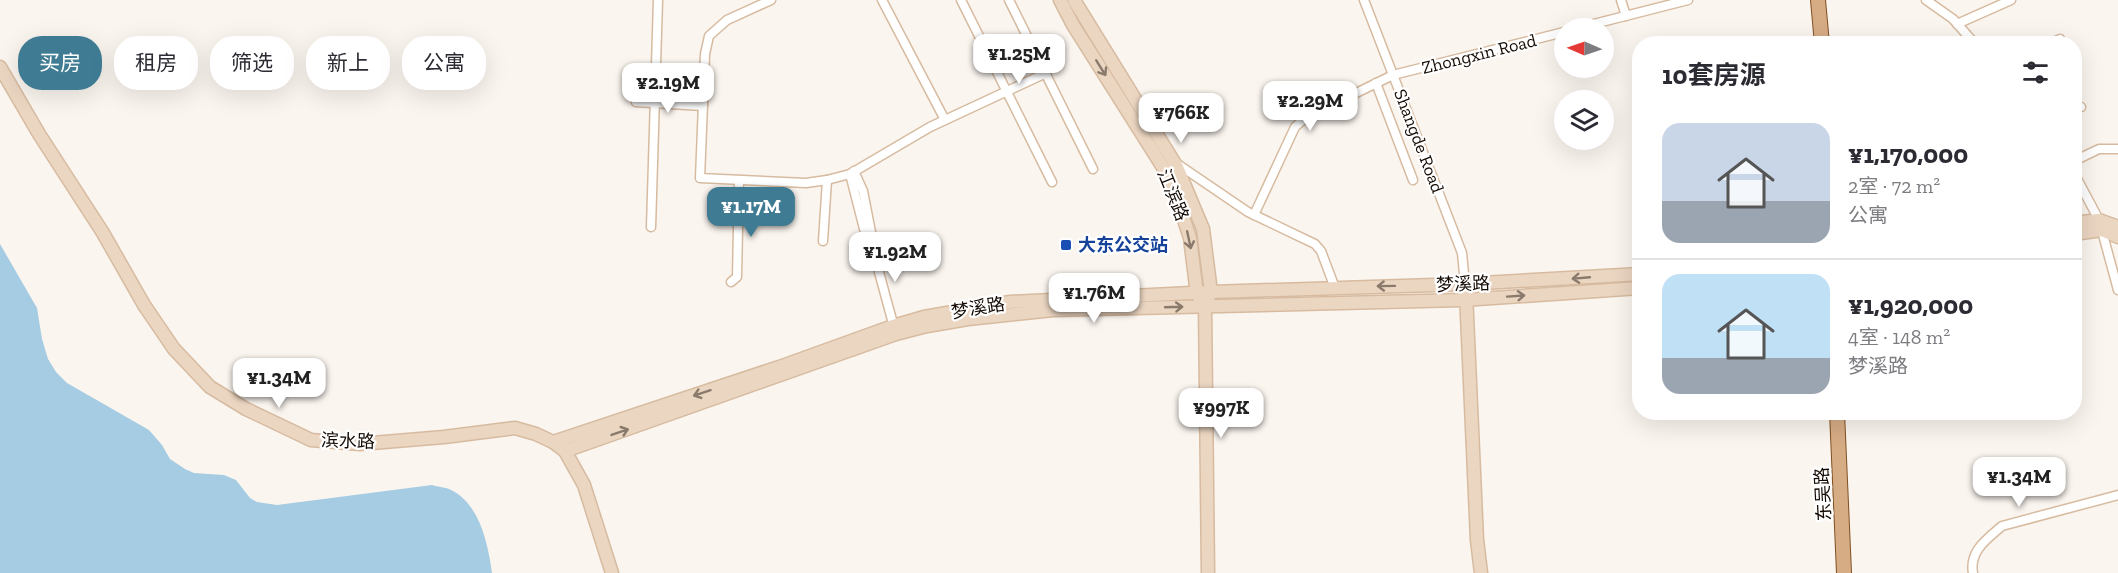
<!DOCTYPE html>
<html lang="zh">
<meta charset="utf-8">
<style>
:root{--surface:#fff;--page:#f2f2f3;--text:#2b2b33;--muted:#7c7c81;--line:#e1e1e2;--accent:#3f7b93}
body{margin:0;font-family:"Zilla Slab","Noto Sans SC",serif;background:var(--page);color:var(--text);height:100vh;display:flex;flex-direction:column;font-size:22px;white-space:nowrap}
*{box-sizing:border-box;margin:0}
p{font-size:20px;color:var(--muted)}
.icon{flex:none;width:33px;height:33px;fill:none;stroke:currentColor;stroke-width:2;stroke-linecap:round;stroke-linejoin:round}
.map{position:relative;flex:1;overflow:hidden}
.drawer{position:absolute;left:1632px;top:36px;width:450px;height:384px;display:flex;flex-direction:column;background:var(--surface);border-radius:24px;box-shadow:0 6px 24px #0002}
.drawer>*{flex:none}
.top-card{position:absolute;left:18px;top:36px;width:570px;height:54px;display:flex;gap:12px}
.needle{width:39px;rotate:272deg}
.controls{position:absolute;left:1554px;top:18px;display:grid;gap:12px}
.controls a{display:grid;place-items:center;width:60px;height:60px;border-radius:50%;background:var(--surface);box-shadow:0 6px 24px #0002;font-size:30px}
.price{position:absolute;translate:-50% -51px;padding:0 14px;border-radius:12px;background:#fff;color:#222;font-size:20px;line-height:39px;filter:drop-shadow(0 2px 3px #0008)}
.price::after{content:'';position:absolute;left:50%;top:36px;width:18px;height:14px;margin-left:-9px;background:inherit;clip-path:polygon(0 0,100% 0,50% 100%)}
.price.selected{background:var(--accent);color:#fff}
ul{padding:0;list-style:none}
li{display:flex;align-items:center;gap:18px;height:150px;padding:0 30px}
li+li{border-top:2px solid var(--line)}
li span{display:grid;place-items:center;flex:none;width:168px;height:120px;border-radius:18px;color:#555}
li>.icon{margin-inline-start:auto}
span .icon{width:72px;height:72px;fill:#fffc;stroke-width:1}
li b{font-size:26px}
h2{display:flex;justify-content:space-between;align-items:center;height:72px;padding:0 30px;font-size:26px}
.tag{padding:0 21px;border-radius:24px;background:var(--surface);box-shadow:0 6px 24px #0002;font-size:21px;line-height:54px}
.tag.selected{background:var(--accent);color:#fff}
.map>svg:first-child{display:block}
.water{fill:#a5cce2}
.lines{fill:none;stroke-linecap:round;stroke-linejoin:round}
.street-casing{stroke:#d7bba0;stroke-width:11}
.secondary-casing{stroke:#d7bba0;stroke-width:15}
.primary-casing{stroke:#815022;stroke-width:16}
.street{stroke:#fff;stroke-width:8}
.secondary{stroke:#ebd6c2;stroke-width:12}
.primary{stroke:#d6ac85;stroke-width:14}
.oneway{stroke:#8a7a6c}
.transit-dot{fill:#1a4fb4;stroke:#fff;stroke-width:2}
.labels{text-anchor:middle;stroke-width:4.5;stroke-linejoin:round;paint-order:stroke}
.street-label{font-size:18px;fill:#140a03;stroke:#fff}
.transit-label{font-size:18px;font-weight:bold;fill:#164399;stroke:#fff;text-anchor:start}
</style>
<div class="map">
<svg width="2118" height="573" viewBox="0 0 2118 573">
<rect width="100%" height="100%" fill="#fbf5ef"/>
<path class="water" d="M0,244L37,308L42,339L48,359L56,372L67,383L149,430L162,445L170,459L185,469L194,473L224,475L236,480L250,498L257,502L277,505L432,485C438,487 446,487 451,490C480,504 488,544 492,573H0Z"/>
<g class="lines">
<defs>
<g id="street">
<path d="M771,0L727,20L709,36L705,54L700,178L806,183L827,180L850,174L930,127L1046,73"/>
<path d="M882,0L945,120"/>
<path d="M961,0L1052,182"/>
<path d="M1009,0L1093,169"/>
<path d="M1364,0L1462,253L1465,284"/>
<path d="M1621,0L1626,16"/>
<path d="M1926,0L1953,19L1975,44"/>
<path d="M1957,24L2011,0"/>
<path d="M1578,28L1688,0"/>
<path d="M2049,44L2060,39"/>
<path d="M1376,83L1413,180"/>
<path d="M636,102L703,106"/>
<path d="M2074,109L2081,107"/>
<path d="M2074,161L2099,149H2118"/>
<path d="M1176,163L1248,212L1315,244L1321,251L1335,288"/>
<path d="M854,171L863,191L871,232L870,239"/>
<path d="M2074,173L2099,220L2118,290"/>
<path d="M850,174L864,229L870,239L895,331"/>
<path d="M1254,215L1295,127L1305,118L1393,75L1564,32"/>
<path d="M651,227L658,0"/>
<path d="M823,241L827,180"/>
<path d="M731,282L737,277L739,180"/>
<path d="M1973,573C1969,551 1987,539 2002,526L2118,495"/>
</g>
<g id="secondary">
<path d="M1060,0L1073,25L1171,180L1190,238L1197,294L1201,300"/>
<path d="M1074,0L1177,167L1203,229L1211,292L1205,306L1208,573"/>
<path d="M0,67L39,134L103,233L144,305L174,349L210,387L246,409L311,440L360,444L444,437L515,428L536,434L553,442L565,451L584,485L612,573"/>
<path d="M2074,223L2099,220L2118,227"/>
<path d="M2074,234L2102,230L2118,237"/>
<path d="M1466,293L1477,540L1481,573"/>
<path d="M553,442L785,365L893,326L924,317L1010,302L1211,292L1465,284L1640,274"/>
<path d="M565,451L896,334L927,326L968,319L1053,310L1463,300L1640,288"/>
</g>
<g id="primary">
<path d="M1818,0L1822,44"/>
<path d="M1837,412L1844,573"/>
</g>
</defs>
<use href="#street" class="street-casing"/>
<use href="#secondary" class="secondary-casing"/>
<use href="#primary" class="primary-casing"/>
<use href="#street" class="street"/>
<use href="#secondary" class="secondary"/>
<use href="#primary" class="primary"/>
</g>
<defs><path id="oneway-shaft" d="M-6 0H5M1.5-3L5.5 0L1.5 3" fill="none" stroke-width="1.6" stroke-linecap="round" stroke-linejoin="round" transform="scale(1.5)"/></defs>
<g class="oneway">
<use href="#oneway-shaft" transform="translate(1101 68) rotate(58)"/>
<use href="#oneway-shaft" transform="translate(1189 240) rotate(78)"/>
<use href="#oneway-shaft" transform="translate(1581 278) rotate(175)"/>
<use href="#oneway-shaft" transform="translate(1386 286) rotate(179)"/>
<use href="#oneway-shaft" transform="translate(1516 296) rotate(-4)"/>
<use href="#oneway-shaft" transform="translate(1174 307) rotate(-2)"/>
<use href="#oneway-shaft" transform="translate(702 393) rotate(162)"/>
<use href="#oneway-shaft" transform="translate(620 432) rotate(-19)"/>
</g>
<rect class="transit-dot" x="1060" y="239" width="12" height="12" rx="3"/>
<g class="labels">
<g class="street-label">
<text transform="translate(1479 54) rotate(-14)" y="6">Zhongxin Road</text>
<text transform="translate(1419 141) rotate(69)" y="6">Shangde Road</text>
<text transform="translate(1173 195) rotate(68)" y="6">江滨路</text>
<text transform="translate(1463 284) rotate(-2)" y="6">梦溪路</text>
<text transform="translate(978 308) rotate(-9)" y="6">梦溪路</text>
<text transform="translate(348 441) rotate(2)" y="6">滨水路</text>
<text transform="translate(1823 494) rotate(-93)" y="6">东吴路</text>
</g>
<g class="transit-label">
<text x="1078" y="251">大东公交站</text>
</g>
</g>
</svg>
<div class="controls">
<a><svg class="needle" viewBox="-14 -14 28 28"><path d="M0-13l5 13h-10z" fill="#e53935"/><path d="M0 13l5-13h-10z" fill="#7c7c81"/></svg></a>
<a><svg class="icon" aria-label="layers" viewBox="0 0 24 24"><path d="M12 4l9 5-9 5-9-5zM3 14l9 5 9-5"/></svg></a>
</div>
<b class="price" style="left:1019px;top:85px">¥1.25M</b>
<b class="price" style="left:668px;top:114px">¥2.19M</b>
<b class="price" style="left:1310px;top:132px">¥2.29M</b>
<b class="price" style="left:1181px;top:144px">¥766K</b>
<b class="price selected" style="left:751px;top:238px">¥1.17M</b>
<b class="price" style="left:895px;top:283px">¥1.92M</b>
<b class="price" style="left:1094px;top:324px">¥1.76M</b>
<b class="price" style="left:279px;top:409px">¥1.34M</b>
<b class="price" style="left:1221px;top:439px">¥997K</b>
<b class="price" style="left:2019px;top:508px">¥1.34M</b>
<div class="top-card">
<a class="tag selected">买房</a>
<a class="tag">租房</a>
<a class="tag">筛选</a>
<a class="tag">新上</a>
<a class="tag">公寓</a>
</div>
<section class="drawer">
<h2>10套房源<svg class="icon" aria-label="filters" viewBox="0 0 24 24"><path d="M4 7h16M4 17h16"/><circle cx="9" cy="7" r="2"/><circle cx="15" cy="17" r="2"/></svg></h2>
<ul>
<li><span style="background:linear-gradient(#c9d6e8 65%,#9aa5b1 0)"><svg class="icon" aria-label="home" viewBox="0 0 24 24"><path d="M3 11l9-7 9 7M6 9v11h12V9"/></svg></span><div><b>¥1,170,000</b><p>2室 · 72 m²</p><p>公寓</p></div></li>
<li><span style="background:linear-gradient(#bfe0f5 70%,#9aa5b1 0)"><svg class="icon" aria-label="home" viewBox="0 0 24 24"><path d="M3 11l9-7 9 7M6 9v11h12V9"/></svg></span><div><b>¥1,920,000</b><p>4室 · 148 m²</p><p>梦溪路</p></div></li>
</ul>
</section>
</div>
